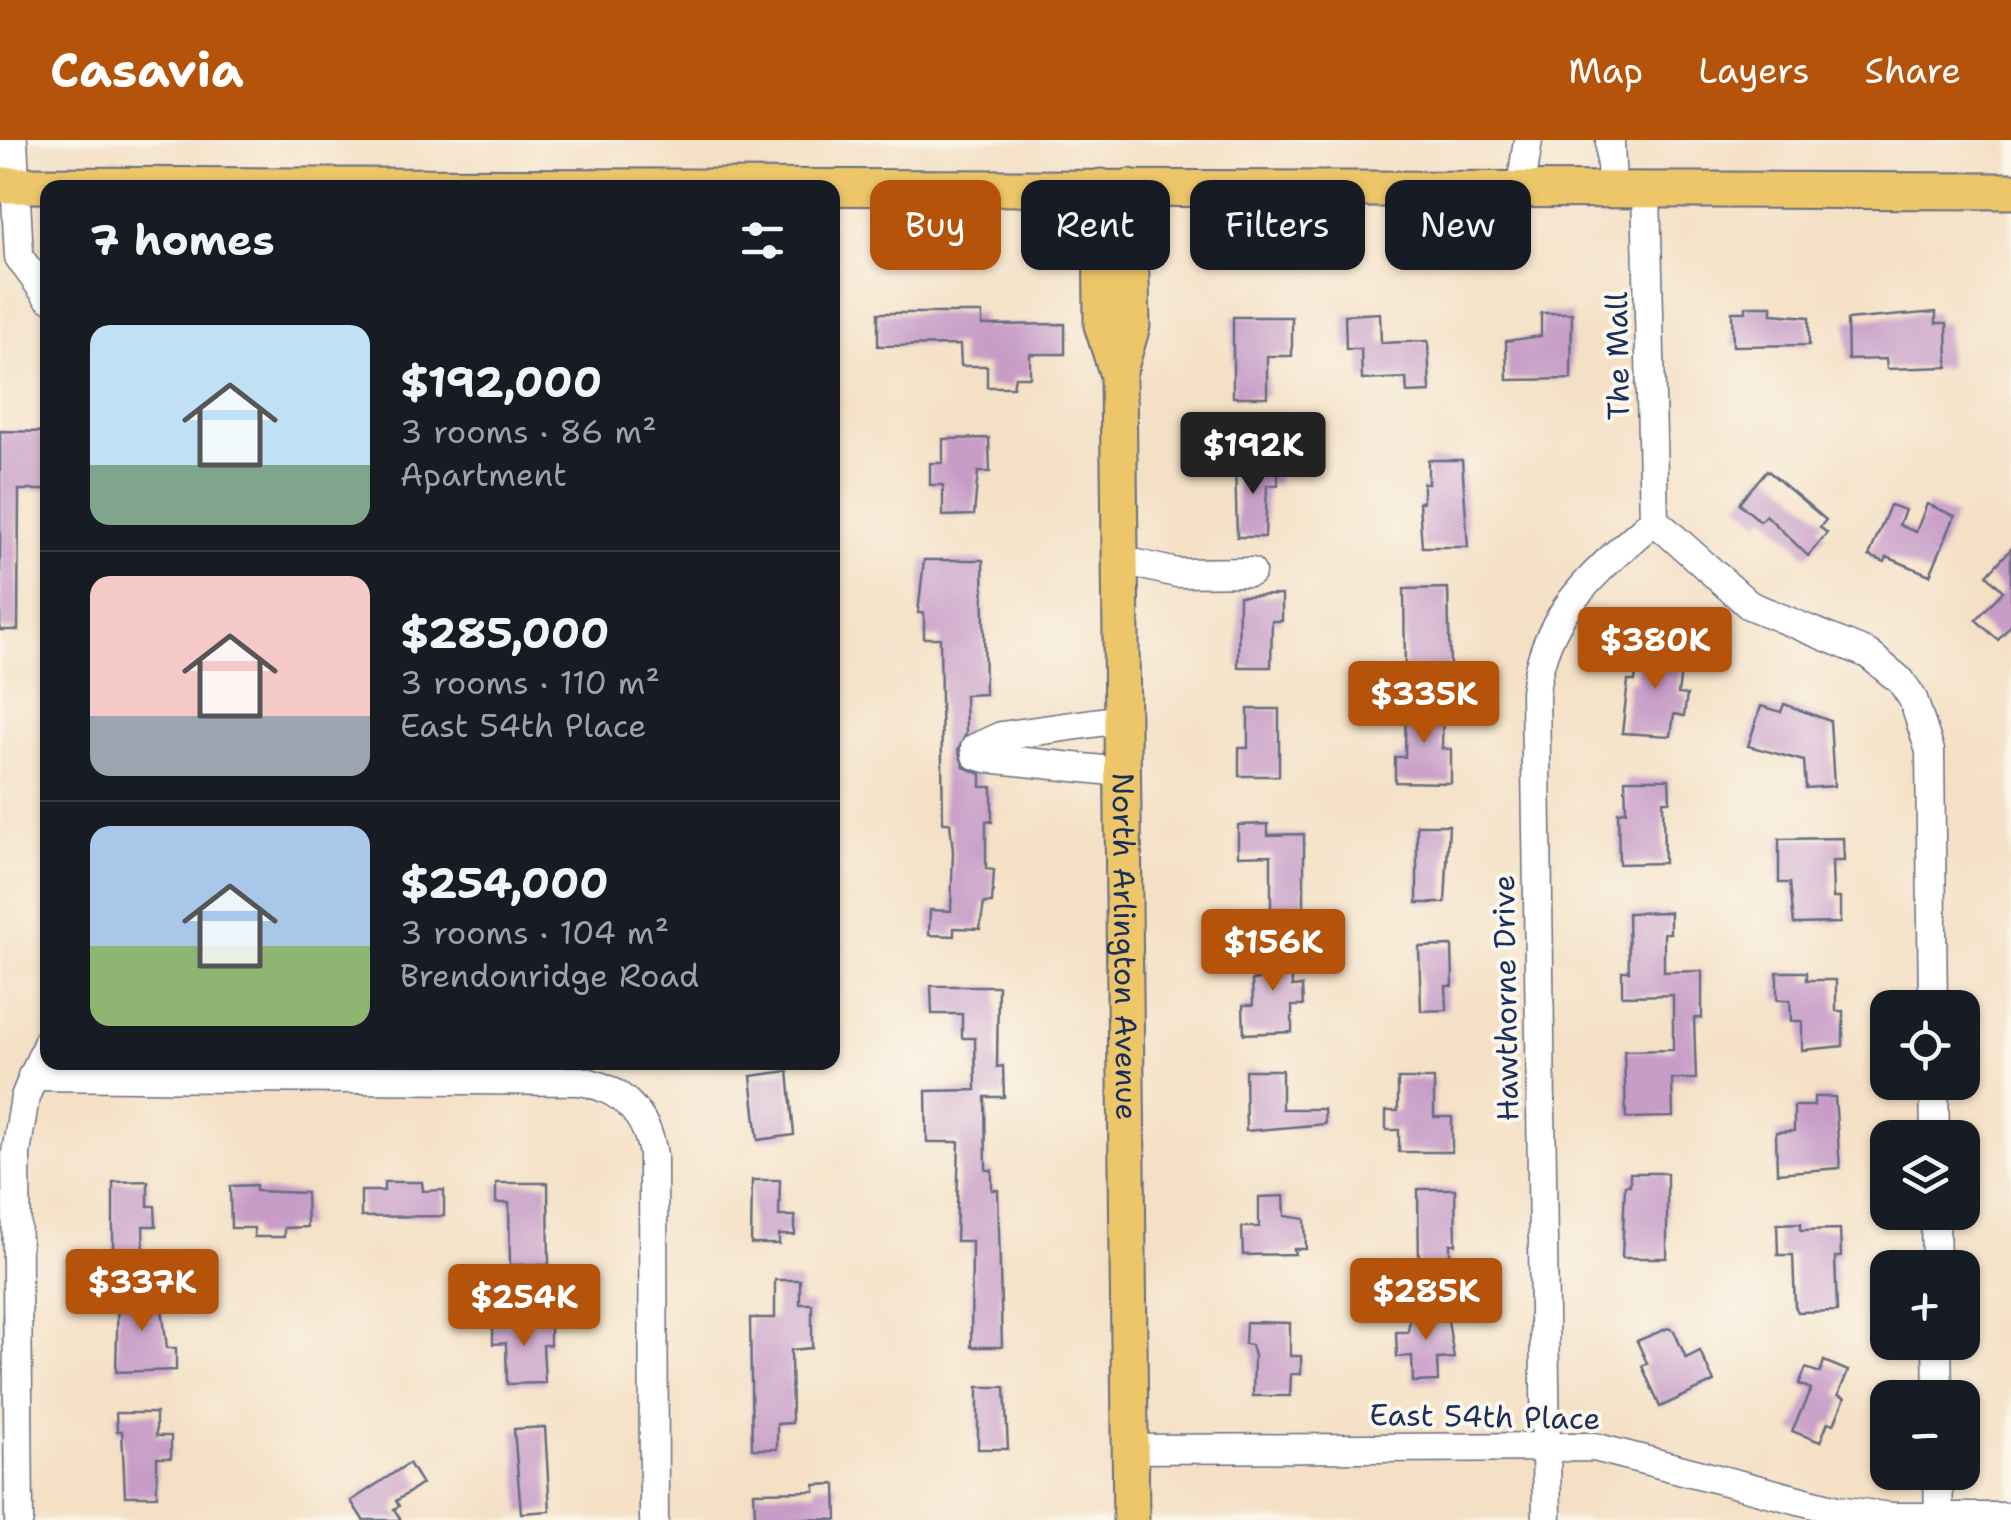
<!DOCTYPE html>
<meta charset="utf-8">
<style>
:root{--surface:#171b24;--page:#20242c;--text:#f1f3f6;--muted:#9ea1a6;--line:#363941;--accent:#b45309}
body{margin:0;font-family:"Shantell Sans",sans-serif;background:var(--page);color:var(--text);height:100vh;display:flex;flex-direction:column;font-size:38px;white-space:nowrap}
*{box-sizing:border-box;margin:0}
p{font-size:32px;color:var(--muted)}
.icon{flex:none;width:55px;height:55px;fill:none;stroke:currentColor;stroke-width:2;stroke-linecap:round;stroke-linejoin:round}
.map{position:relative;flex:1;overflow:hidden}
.side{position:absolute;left:40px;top:40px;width:800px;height:890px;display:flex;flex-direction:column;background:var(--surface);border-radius:20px;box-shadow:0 2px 8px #0004}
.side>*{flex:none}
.banner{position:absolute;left:870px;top:40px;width:950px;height:90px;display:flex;gap:20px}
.controls{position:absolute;left:1870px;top:850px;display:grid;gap:20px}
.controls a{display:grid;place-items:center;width:110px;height:110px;border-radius:20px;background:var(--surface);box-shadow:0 2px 8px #0004;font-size:50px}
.price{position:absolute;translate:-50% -85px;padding:0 22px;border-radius:10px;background:var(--accent);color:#fff;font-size:32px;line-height:65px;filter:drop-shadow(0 2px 5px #0008)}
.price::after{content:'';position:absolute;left:50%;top:60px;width:30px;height:22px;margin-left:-15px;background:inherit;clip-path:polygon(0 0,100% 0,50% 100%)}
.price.active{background:#222;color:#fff}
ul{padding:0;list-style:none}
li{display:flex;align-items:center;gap:30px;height:250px;padding:0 50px}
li+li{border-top:2px solid var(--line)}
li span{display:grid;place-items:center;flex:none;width:280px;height:200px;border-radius:20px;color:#555}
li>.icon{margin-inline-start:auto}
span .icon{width:120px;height:120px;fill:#fffc;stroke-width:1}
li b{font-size:42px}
h2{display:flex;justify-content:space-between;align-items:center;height:120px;padding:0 50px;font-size:42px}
.pill{padding:0 35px;border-radius:20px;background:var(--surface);box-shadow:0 2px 8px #0004;font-size:35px;line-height:90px}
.pill.active{background:var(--accent);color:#fff}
header{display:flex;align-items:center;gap:60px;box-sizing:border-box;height:140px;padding:0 50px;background:var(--accent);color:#fff}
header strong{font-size:48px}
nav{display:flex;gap:55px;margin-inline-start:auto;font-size:35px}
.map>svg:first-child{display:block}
.building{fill:#c79dc7}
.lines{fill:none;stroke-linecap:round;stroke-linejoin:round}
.minor-casing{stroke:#676d82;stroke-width:31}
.major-casing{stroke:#676d82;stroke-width:39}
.minor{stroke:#fff;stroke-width:28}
.major{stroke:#ecc669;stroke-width:35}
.labels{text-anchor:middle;stroke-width:8;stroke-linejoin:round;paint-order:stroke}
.street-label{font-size:30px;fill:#1b2f5e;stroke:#fbf7ec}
</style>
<header>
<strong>Casavia</strong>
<nav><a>Map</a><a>Layers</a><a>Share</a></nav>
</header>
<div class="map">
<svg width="2011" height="1380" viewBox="0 0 2011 1380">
<rect width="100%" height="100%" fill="#fbf7ec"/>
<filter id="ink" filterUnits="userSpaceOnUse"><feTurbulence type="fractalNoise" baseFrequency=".01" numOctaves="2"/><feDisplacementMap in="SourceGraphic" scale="20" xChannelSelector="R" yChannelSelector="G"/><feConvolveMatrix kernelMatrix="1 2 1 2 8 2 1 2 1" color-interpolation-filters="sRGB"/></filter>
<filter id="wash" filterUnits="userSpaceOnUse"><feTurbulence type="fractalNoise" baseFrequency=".0048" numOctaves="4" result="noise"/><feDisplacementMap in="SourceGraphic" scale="40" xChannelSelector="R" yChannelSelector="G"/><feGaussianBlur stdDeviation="2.25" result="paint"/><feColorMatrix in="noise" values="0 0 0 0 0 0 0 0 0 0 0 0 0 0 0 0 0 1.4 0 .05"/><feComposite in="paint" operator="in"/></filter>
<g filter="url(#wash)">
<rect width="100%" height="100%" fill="#f4e0c5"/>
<g id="blocks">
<g class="building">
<path d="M1746,166H1772V174L1809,177V205L1733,206L1732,172H1746Z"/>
<path d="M1936,172V183H1947L1948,227L1887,229L1886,219L1848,220L1847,180Z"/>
<path d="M878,173H982V185L1065,184V214H1030V237H1015L1013,247H987V226H961L960,205L878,206Z"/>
<path d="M1380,173L1381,203L1428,201L1430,252L1407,253L1406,238L1362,240L1361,209H1346L1345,175Z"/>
<path d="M1541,173H1572L1571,239L1507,240L1506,201L1541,196Z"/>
<path d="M1233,177H1292V216H1267V257H1233Z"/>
<path d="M0,291L48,292V350H19L18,490H0Z"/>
<path d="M989,298L990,332H978L974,375L943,376V345H930V323H943V299Z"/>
<path d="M1428,320H1462L1468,407H1422L1419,362H1423V343H1428Z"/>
<path d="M1235,321L1278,325V345H1267L1265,397H1237Z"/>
<path d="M1767,330L1826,380L1820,387L1827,393L1808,416L1766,375L1760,381L1739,363Z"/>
<path d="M1927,364L1955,376L1930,435L1887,417L1885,422L1869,416L1890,365L1905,370L1899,385L1916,392Z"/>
<path d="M2011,409V485L1998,500L1976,480L2003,451L1987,435Z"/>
<path d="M924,420H983L985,554L965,555L966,594L958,610L964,627L981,634V647H992V682L986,681V729L994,730L992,763H984L980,789L954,788V796L929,795L930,770L951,771L953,711L950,683H943L940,498H924V473H918Z"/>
<path d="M1448,448L1450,528L1405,529L1404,449Z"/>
<path d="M1282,455V481H1272L1271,527H1238L1239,456Z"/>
<path d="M1640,503L1684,508L1678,554L1687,555L1684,576L1674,574L1671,596L1622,593L1628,541H1635Z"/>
<path d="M1406,561H1443L1442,609H1451V643L1395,642V617H1405Z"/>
<path d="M1784,564L1830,581L1834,646L1806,648L1804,621L1748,606L1761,566L1781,572Z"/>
<path d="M1248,569H1279V636H1239V608H1248Z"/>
<path d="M1625,639H1669L1670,661H1663L1664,723L1619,724L1618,672L1626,671Z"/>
<path d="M1268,684V695L1304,694V768L1271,769V715L1238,716V685Z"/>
<path d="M1417,685H1449L1445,763H1417Z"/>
<path d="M1843,698L1844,721H1832L1833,758H1840V783L1794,784L1790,743H1779V699Z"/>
<path d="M1670,772V793H1664V832L1702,831V878H1694L1696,939H1672L1673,977L1626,978L1624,911L1673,910V855L1622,856V831H1629L1628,773Z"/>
<path d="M1452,806L1453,846H1446L1447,870L1421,871L1419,807Z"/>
<path d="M1291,807L1292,847L1302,846L1303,866H1292V892L1244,894L1243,865H1253L1252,840H1258L1259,808Z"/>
<path d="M1777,832H1807V840H1836V871H1843V906L1802,910V881H1791L1790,860H1777Z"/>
<path d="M931,846H998L997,927L1003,926L1004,957H985L986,1030H992V1050H998L1002,1207H971L972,1101H956L959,1002H927L926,951L976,950L975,898H962V874H932Z"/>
<path d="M1245,930H1282V969H1324L1325,984L1246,991Z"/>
<path d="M788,931L794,995L758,1000L751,936Z"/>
<path d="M1398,939H1434V977H1452V1012H1399V990H1386V971H1398Z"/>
<path d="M1814,957H1835L1840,1028L1777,1033L1776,992L1794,991V966H1814Z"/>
<path d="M1630,1033H1667V1118H1622L1625,1045H1630Z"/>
<path d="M752,1040H780L779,1076H795V1095H779V1104H751Z"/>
<path d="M148,1041V1066H155L156,1086H143L144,1115L113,1116V1042Z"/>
<path d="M384,1042H422L423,1051L444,1050V1076L361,1077V1051H384Z"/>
<path d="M496,1043H548L549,1125H510L509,1063H496Z"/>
<path d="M256,1045V1051L306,1053L307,1087L284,1088V1097H254V1088H231L230,1046Z"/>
<path d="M1418,1049H1455L1456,1104H1450V1126H1419Z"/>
<path d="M1284,1056L1285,1076L1305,1079L1306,1109H1294L1295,1114L1243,1115L1242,1087H1259V1057Z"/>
<path d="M1801,1083V1090L1840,1089L1841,1117H1835L1837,1171L1798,1172L1795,1166L1793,1115H1778L1777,1084Z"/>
<path d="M775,1140H800V1164H812V1208L791,1210L792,1283L777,1284V1309H752L750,1178H775Z"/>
<path d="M160,1152L167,1208H176V1230L116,1232L118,1153Z"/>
<path d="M1446,1168L1454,1218L1437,1219L1438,1241L1413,1242L1412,1216L1397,1217L1396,1192H1408L1411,1170Z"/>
<path d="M550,1178V1205H543L545,1243L507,1244L506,1203L493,1204V1184Z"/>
<path d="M1246,1182L1290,1183V1216H1301V1234H1291L1290,1256H1253L1254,1216L1251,1205L1245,1204Z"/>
<path d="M1668,1188L1674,1191L1686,1218L1700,1211L1714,1242L1660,1267L1642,1226L1647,1223L1637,1201Z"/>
<path d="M1824,1221L1848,1231L1838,1255L1845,1258L1834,1284L1828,1282L1820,1302L1792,1291L1811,1249L1799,1244L1806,1228L1820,1233Z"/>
<path d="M978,1247H1005L1008,1309H978Z"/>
<path d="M116,1273H156V1296H171V1318H157V1356H125L122,1291H117Z"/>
<path d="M545,1287L550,1371L521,1373L514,1289Z"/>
<path d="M409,1323L422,1344L396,1361L399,1366L394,1369L401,1380H363L351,1361Z"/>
<path d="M836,1344L837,1380L755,1377L754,1352L815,1351V1345Z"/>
</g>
</g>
</g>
<g filter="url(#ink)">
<use href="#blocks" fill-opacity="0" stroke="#676d82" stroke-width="2.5"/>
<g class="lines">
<defs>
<g id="minor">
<path d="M13,0L19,117L48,157"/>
<path d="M1610,0L1612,49"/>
<path d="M1521,48L1528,0"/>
<path d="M1646,50L1654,380"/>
<path d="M1654,380L1749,465L1868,514L1901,541L1913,559L1930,611L1933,868"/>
<path d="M1120,420L1177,433L1251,432"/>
<path d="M1121,579L1001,596L975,608L976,615L987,618L1122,632"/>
<path d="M32,936L580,941C621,948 647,974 653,1015L654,1380"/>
<path d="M1934,942L1935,998"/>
<path d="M1935,1072L1936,1128"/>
<path d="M1937,1202L1938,1258"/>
<path d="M1130,1309L1594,1307L1837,1370L1891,1377H2011"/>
<path d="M1938,1332L1939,1380"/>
<path d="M19,1380L16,1013L25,957L48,901"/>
<path d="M1547,1380L1535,552C1544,471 1597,431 1654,380"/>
</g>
<g id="major">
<path d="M0,45L2011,51"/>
<path id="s1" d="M1101,47L1102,185L1118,235L1131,1380"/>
<path d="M1118,234L1132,186L1129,47"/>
</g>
</defs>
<use href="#minor" class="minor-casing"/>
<use href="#major" class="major-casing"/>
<use href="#minor" class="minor"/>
<use href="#major" class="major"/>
</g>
</g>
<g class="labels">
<g class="street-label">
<text transform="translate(1618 216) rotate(-91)" y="10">The Mall</text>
<text dy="10" stroke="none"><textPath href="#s1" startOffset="762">North Arlington Avenue</textPath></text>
<text transform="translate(1506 858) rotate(-91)" y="10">Hawthorne Drive</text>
<text transform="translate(1485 1277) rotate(1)" y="10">East 54th Place</text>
</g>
</g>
</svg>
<div class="controls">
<a><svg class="icon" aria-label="locate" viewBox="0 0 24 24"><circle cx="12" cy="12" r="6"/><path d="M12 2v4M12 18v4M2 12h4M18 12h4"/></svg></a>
<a><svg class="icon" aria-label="layers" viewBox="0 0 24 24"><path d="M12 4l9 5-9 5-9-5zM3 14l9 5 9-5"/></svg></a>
<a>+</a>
<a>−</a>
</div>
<b class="price active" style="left:1253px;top:357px">$192K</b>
<b class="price" style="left:1655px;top:552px">$380K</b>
<b class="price" style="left:1424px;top:606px">$335K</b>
<b class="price" style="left:1273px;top:854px">$156K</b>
<b class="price" style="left:142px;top:1194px">$337K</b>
<b class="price" style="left:1426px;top:1203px">$285K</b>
<b class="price" style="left:524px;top:1209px">$254K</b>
<div class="banner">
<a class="pill active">Buy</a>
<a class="pill">Rent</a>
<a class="pill">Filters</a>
<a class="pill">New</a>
</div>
<section class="side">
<h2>7 homes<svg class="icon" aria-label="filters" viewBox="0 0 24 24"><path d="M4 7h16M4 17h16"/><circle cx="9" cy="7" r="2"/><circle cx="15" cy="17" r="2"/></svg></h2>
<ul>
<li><span style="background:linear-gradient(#bfe0f5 70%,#7fa58c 0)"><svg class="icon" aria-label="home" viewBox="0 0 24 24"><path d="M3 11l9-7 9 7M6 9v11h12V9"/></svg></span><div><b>$192,000</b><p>3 rooms · 86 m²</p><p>Apartment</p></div></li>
<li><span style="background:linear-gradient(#f6c9c9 70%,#9aa5b1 0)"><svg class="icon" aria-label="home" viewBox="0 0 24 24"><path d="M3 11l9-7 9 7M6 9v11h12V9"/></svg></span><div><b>$285,000</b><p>3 rooms · 110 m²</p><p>East 54th Place</p></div></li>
<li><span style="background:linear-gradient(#a9c7e8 60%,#8fb573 0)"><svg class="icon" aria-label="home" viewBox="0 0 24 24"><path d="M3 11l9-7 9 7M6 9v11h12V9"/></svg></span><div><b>$254,000</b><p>3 rooms · 104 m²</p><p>Brendonridge Road</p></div></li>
</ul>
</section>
</div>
